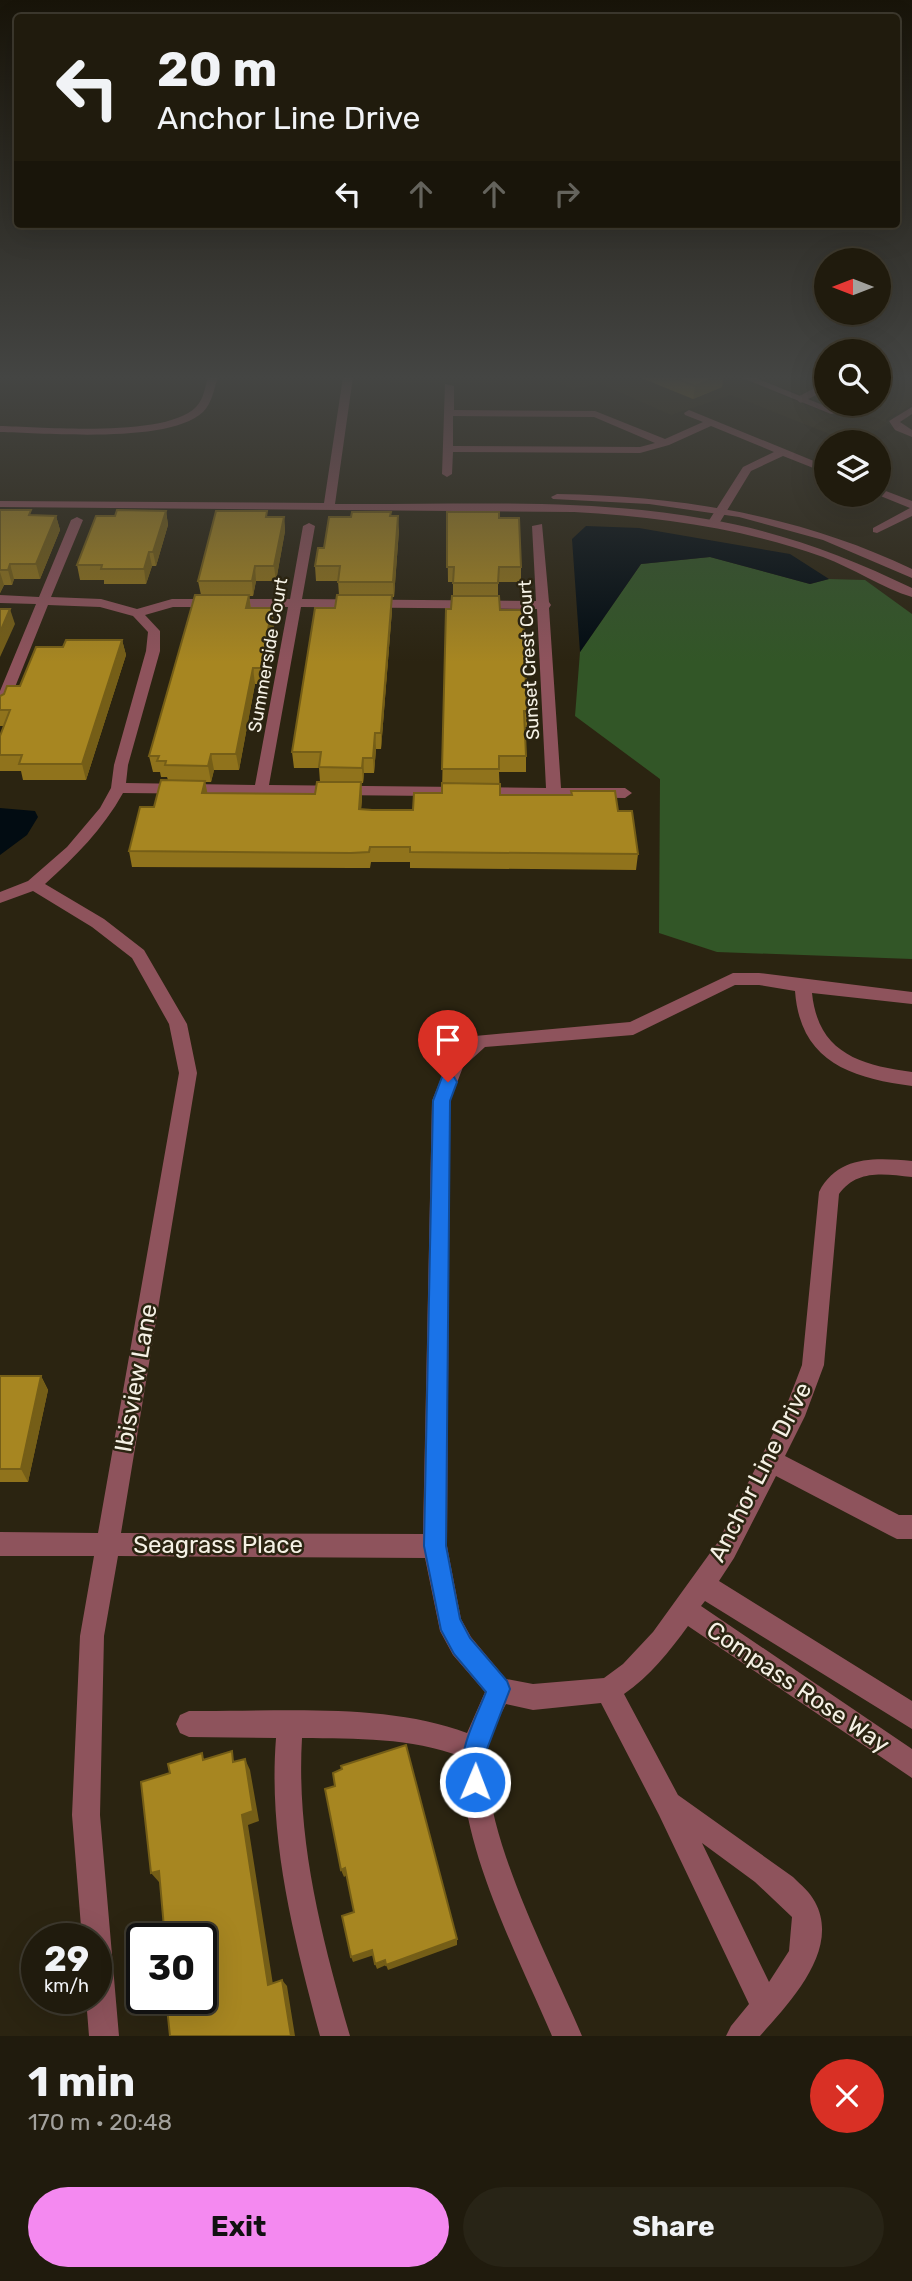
<!DOCTYPE html>
<meta charset="utf-8">
<style>
body{margin:0;font-family:Rubik,sans-serif;background:#282416;color:#f1f3f6;height:100vh;display:flex;flex-direction:column;font-size:26px;white-space:nowrap}
*{box-sizing:border-box;margin:0}
p{font-size:23px;color:#a2a19d}
.icon{flex:none;width:38px;height:38px;fill:none;stroke:currentColor;stroke-width:2;stroke-linecap:round;stroke-linejoin:round}
.map{position:relative;height:2036px;overflow:hidden}
.details{display:flex;flex-direction:column;background:#201b0d;flex:1}
.details>*{flex:none}
.guide{position:absolute;left:14px;top:14px;width:886px;height:214px;border-radius:7px;box-shadow:0 7px 28px #0002,0 0 0 2px #3d392e;background:#201b0d;color:#f1f3f6;overflow:hidden}
.needle{width:46px;rotate:270deg}
.tools{position:absolute;left:814px;top:248px;display:grid;gap:14px}
.tools a{display:grid;place-items:center;width:77px;height:77px;border-radius:50%;background:#201b0d;box-shadow:0 7px 28px #0002,0 0 0 2px #3d392e;font-size:35px}
.speed{position:absolute;left:21px;top:1923px;display:flex;gap:14px;font-size:35px;font-weight:700;text-align:center}
.speed>*{display:grid;place-content:center;width:91px;height:91px;border-radius:50%;background:#201b0d;box-shadow:0 7px 28px #0002,0 0 0 2px #3d392e;line-height:1}
.speed small{font-size:18px;font-weight:400}
.speed .limit{border:4px solid #111;border-radius:10px;background:#fff;color:#111}
.pin{position:absolute;display:grid;place-items:center;width:60px;height:60px;color:#fff;margin:-72px -30px;border-radius:50% 50% 50% 0;rotate:-45deg;box-shadow:0 0 7px #0007}
.pin .icon{rotate:45deg}
.me{position:absolute;width:77px;margin:-38px;rotate:1deg;stroke-linejoin:round;filter:drop-shadow(0 0 5px #0008)}
.turn{display:flex;align-items:center;gap:24px;height:147px;padding:0 28px;font-size:32px}
.turn .icon{width:91px;height:91px;stroke-width:2.5}
.turn b{display:block;font-size:49px;line-height:60px}
.lanes{display:flex;align-items:center;height:66px;padding:0 28px;background:#0003;justify-content:center;gap:35px;direction:ltr}
.lanes .off{opacity:.35}
.round{display:grid;place-items:center;flex:none;width:74px;height:74px;border-radius:37px;background:#282416}
.summary{display:flex;align-items:center;justify-content:space-between;height:119px;padding:0 28px}
h1{font-size:42px;font-weight:700;line-height:52px}
.button{display:flex;gap:14px;margin-top:auto;padding:14px 28px}
.button a{flex:1;height:80px;border-radius:42px;background:#f489f0;color:#111;font-size:28px;font-weight:700;line-height:80px;text-align:center}
.button a+a{background:#282416;color:#f1f3f6}
.map>svg:first-child{display:block}
.built{fill:#352c12}
.green{fill:#325627}
.water{fill:#020c12}
.lines{fill:none;stroke-linecap:round;stroke-linejoin:round}
.service{stroke:#8e535c;stroke-width:7}
.minor{fill:#8e535c;fill-rule:evenodd}
.tertiary{fill:#8e535c;fill-rule:evenodd}
.wall{fill:#90731c}
.shaded-wall{fill:#755e17}
.building{fill:#a78621;stroke:#755e17;stroke-width:2}
.route{fill:#1a73e8;stroke:#114b97;stroke-width:2}
.labels{text-anchor:middle;stroke-width:5;stroke-linejoin:round;paint-order:stroke}
.far-street-label{font-size:18px;fill:#f5f1e5;stroke:#2b2411}
.near-street-label{font-size:24px;fill:#f5f1e5;stroke:#2b2411}
</style>
<div class="map">
<svg width="912" height="2036" viewBox="0 0 912 2036">
<rect width="100%" height="100%" fill="#2b2411"/>
<path class="built" d="M 391,377 L 517,377 L 490,383 L 391,383 Z
M 546,377 L 734,377 L 835,416 L 846,412 L 755,377 L 826,377 L 826,404 L 878,404 L 879,377 L 912,377 L 912,405 L 886,419 L 887,425 L 852,443 L 731,395 L 671,415 L 599,383 L 573,389 Z"/>
<path class="green" d="M 710,557 L 810,584 L 829,579 L 865,580 L 912,614 L 912,959 L 717,952 L 659,933 L 660,779 L 575,716 L 580,652 L 641,564 Z"/>
<path class="water" d="M 586,526 L 639,528 L 790,554 L 829,579 L 810,584 L 710,557 L 641,564 L 580,652 L 572,539 Z
M 0,808 L 35,811 L 38,817 L 27,835 L 0,855 Z"/>
<g class="lines">
<path class="service" d="M 801,399 L 826,386"/>
<path class="minor" d="M 208,377 L 218,377 C 214,389 212,403 203,412 C 169,444 47,433 0,432 L 0,426 C 43,427 166,438 196,407 C 204,399 205,387 208,377 Z
M 740,377 L 753,377 L 840,412 L 831,414 Z
M 445,384 L 454,386 L 454,410 L 595,411 L 665,439 L 703,422 L 685,415 L 684,413 L 689,410 L 826,466 L 826,473 L 783,456 L 751,471 L 720,522 L 714,525 L 708,522 L 743,467 L 774,452 L 711,426 L 669,445 L 640,453 L 453,452 L 452,474 L 447,477 L 442,474 ZM 453,416 L 594,417 L 655,443 L 640,447 L 453,446 Z
M 912,407 L 912,414 L 900,422 L 912,430 L 912,437 L 895,430 L 889,421 Z
M 878,488 L 912,501 L 912,516 L 877,533 L 873,532 L 873,528 L 910,508 L 878,495 Z
M 77,517 L 83,520 L 51,597 L 101,599 L 137,609 L 172,599 L 290,599 L 303,526 L 309,523 L 315,526 L 302,599 L 536,601 L 532,526 L 542,524 L 549,602 L 551,605 L 549,608 L 561,788 L 625,788 L 632,793 L 625,798 L 123,793 C 103,829 75,857 45,884 L 104,919 L 144,950 L 187,1024 L 197,1073 L 121,1533 L 423,1534 L 432,1101 L 449,1058 L 475,1036 L 630,1022 L 733,973 L 759,973 L 912,992 L 912,1004 L 812,993 C 818,1053 860,1065 912,1072 L 912,1086 C 850,1078 800,1061 795,991 L 759,985 L 735,985 L 633,1035 L 485,1047 L 463,1067 L 450,1101 L 447,1546 L 461,1619 L 471,1637 L 506,1679 L 533,1684 L 604,1678 L 623,1664 L 653,1632 L 718,1542 L 784,1412 L 802,1365 L 819,1192 C 838,1155 876,1158 912,1161 L 912,1177 C 884,1174 857,1169 839,1194 L 824,1365 L 805,1416 L 785,1456 L 899,1515 L 912,1515 L 912,1539 L 897,1539 L 889,1535 L 776,1476 L 734,1558 L 719,1581 L 912,1701 L 912,1729 L 705,1601 L 701,1606 L 912,1749 L 912,1778 L 688,1626 C 669,1652 650,1676 624,1694 L 678,1795 L 793,1877 C 801,1885 810,1892 815,1902 C 841,1950 789,2003 760,2036 L 726,2036 L 731,2026 L 749,2004 L 659,1815 L 601,1703 L 533,1710 L 506,1704 C 499,1718 490,1733 488,1749 C 478,1827 551,1962 582,2036 L 552,2036 C 518,1956 459,1845 462,1757 C 410,1737 357,1739 302,1738 C 296,1840 322,1939 350,2036 L 320,2036 C 294,1938 268,1840 276,1738 L 189,1737 L 180,1733 L 176,1724 L 180,1715 L 189,1711 C 277,1712 385,1702 467,1733 L 485,1692 L 453,1655 L 440,1631 L 425,1558 L 118,1556 L 104,1636 L 100,1815 L 119,2036 L 89,2036 L 86,1998 L 96,1998 L 96,1939 L 82,1939 L 72,1815 L 80,1636 L 94,1556 L 0,1556 L 0,1532 L 98,1533 L 179,1073 L 169,1024 L 132,958 L 92,927 L 33,891 L 0,903 L 0,892 L 28,881 L 67,847 L 100,808 L 111,788 L 114,765 L 146,651 L 148,632 L 133,616 L 100,607 L 48,605 L 7,707 L 0,711 L 0,691 L 36,604 L 0,603 L 0,595 L 39,597 L 71,520 ZM 173,607 L 288,607 L 255,785 L 126,783 L 128,765 L 160,651 L 160,631 L 145,615 ZM 301,607 L 537,609 L 546,788 L 269,785 ZM 702,1843 L 755,1882 L 792,1917 L 789,1951 L 769,1982 Z"/>
<path class="tertiary" d="M 343,377 L 353,377 L 335,504 C 458,505 585,497 706,519 C 779,531 846,556 912,588 L 912,597 C 882,588 853,568 823,557 C 742,528 660,517 574,512 L 0,507 L 0,501 L 324,503 Z
M 557,494 C 682,496 799,515 912,569 L 912,578 L 823,540 L 739,517 L 649,504 L 553,499 L 551,497 Z"/>
</g>
<path class="wall" d="M 639,377 L 723,377 L 722,387 L 693,399 Z
M 0,510 L 33,515 L 56,516 L 60,530 L 40,579 L 14,579 L 12,585 L 4,585 L 0,593 Z
M 166,511 L 168,525 L 156,566 L 152,566 L 146,584 L 104,584 L 104,580 L 80,580 L 77,565 L 115,516 Z
M 447,512 L 499,518 L 521,567 L 521,582 L 498,582 L 498,596 L 500,610 L 527,711 L 527,727 L 525,727 L 526,756 L 526,772 L 499,772 L 500,795 L 571,795 L 571,791 L 618,811 L 638,854 L 636,870 L 410,868 L 410,862 L 371,862 L 370,868 L 352,868 L 132,867 L 129,851 L 154,807 L 168,780 L 167,777 L 161,777 L 160,772 L 153,772 L 149,756 L 201,595 L 198,581 L 267,517 L 284,517 L 285,531 L 276,581 L 256,581 L 253,596 L 249,596 L 251,608 L 274,624 L 263,684 L 255,684 L 239,770 L 214,770 L 211,782 L 205,782 L 207,793 L 315,794 L 320,782 L 319,768 L 294,768 L 292,752 L 339,595 L 338,581 L 316,581 L 315,566 L 324,548 L 351,517 L 391,516 L 399,530 L 394,597 L 392,597 L 392,610 L 381,749 L 376,749 L 374,773 L 364,773 L 363,783 L 361,783 L 362,798 L 361,809 L 413,810 L 442,793 L 446,609 L 451,609 L 453,596 L 453,582 L 448,582 Z
M 122,640 L 126,655 L 86,780 L 23,780 L 21,771 L 0,771 L 0,736 L 4,726 L 0,726 L 0,696 L 20,686 L 63,647 Z
M 0,1376 L 41,1376 L 48,1390 L 28,1482 L 0,1482 Z"/>
<path class="shaded-wall" d="M 716,377 L 723,377 L 722,387 L 693,399 L 695,386 Z
M 166,511 L 168,525 L 156,566 L 153,552 Z
M 56,516 L 60,530 L 40,579 L 36,564 Z
M 398,516 L 399,530 L 394,597 L 393,582 Z
M 284,517 L 285,531 L 276,581 L 274,566 Z
M 149,552 L 152,566 L 146,584 L 144,569 Z
M 10,564 L 14,579 L 12,585 L 8,570 Z
M 255,566 L 256,581 L 253,596 L 252,581 Z
M 0,572 L 4,585 L 0,593 Z
M 249,595 L 251,610 L 246,608 Z
M 392,595 L 392,610 L 381,749 L 381,733 Z
M 272,608 L 274,624 L 263,684 L 261,668 Z
M 10,609 L 15,624 L 0,657 L 0,632 Z
M 122,640 L 126,655 L 86,780 L 82,764 Z
M 253,668 L 255,684 L 239,770 L 236,754 Z
M 375,733 L 376,749 L 374,773 L 373,758 Z
M 211,754 L 214,770 L 211,782 L 208,766 Z
M 363,758 L 364,773 L 363,783 L 362,768 Z
M 205,781 L 208,796 L 202,793 Z
M 361,782 L 362,798 L 360,825 L 359,809 Z
M 41,1376 L 48,1390 L 28,1482 L 21,1469 Z
M 245,1759 L 250,1770 L 259,1821 L 248,1825 L 274,1991 L 268,1985 L 242,1815 Z
M 345,1868 L 347,1875 L 344,1877 L 341,1870 Z
M 159,1871 L 167,1880 L 159,1882 L 151,1873 Z
M 457,1939 L 457,1945 L 388,1970 L 386,1965 L 377,1969 L 375,1964 Z
M 372,1950 L 374,1955 L 353,1962 L 351,1957 Z
M 282,1980 L 287,1986 L 295,2036 L 291,2036 Z"/>
<path class="building" d="M 673,377 L 716,377 L 695,386 Z
M 0,510 L 31,510 L 29,515 L 56,516 L 36,564 L 10,564 L 8,570 L 0,570 Z
M 117,510 L 166,511 L 153,552 L 149,552 L 144,569 L 101,569 L 102,565 L 77,565 L 96,516 L 115,516 Z
M 216,511 L 267,511 L 266,517 L 284,517 L 274,566 L 255,566 L 252,581 L 198,581 Z
M 352,512 L 391,512 L 390,516 L 398,516 L 393,582 L 338,582 L 340,566 L 315,566 L 318,548 L 324,548 L 329,517 L 351,517 Z
M 447,512 L 499,512 L 499,518 L 519,518 L 521,567 L 499,567 L 498,583 L 453,583 L 454,567 L 447,567 Z
M 195,595 L 249,595 L 246,608 L 272,608 L 261,668 L 253,668 L 236,754 L 211,754 L 208,766 L 165,765 L 166,761 L 157,761 L 159,756 L 149,756 Z
M 337,595 L 392,595 L 381,733 L 375,733 L 373,758 L 363,758 L 362,768 L 319,767 L 321,752 L 292,752 L 315,608 L 335,608 Z
M 452,596 L 499,596 L 500,610 L 523,610 L 527,711 L 524,711 L 526,756 L 499,756 L 499,769 L 442,769 L 446,609 L 451,609 Z
M 0,609 L 10,609 L 0,632 Z
M 66,640 L 122,640 L 82,764 L 19,764 L 22,755 L 0,755 L 0,736 L 10,710 L 0,710 L 0,696 L 4,694 L 7,686 L 20,686 L 36,647 L 63,647 Z
M 161,780 L 205,781 L 202,793 L 315,794 L 317,782 L 361,782 L 359,809 L 372,810 L 413,810 L 414,793 L 442,793 L 442,783 L 500,784 L 500,795 L 572,795 L 571,791 L 615,791 L 618,811 L 632,811 L 638,854 L 410,852 L 410,847 L 370,847 L 369,852 L 351,853 L 129,851 L 140,807 L 154,807 Z
M 0,1376 L 41,1376 L 21,1469 L 0,1469 Z
M 406,1745 L 457,1939 L 386,1965 L 385,1960 L 375,1964 L 372,1950 L 351,1957 L 342,1916 L 354,1912 L 345,1868 L 341,1870 L 325,1789 L 335,1786 L 333,1773 L 342,1769 L 341,1766 Z
M 232,1751 L 233,1762 L 245,1759 L 253,1811 L 242,1815 L 268,1985 L 282,1980 L 291,2036 L 170,2036 L 166,1998 L 201,1998 L 201,1939 L 165,1939 L 159,1871 L 151,1873 L 141,1782 L 170,1773 L 168,1764 L 202,1753 L 203,1760 Z"/>
<linearGradient id="sky" x2="0" y2="1"><stop stop-color="#181409"/><stop offset="0.57" stop-color="#444543"/><stop offset="1" stop-color="#444543" stop-opacity="0"/></linearGradient>
<rect width="912" height="662" fill="url(#sky)"/>
<path class="route" d="M 448,1075 L 454,1077 L 457,1082 L 450,1101 L 446,1546 L 460,1619 L 470,1638 L 507,1681 L 510,1689 L 487,1749 L 487,1782 L 484,1790 L 475,1794 L 467,1790 C 453,1757 474,1723 486,1692 L 454,1654 L 441,1630 L 424,1546 L 433,1101 L 442,1077 Z"/>
<g class="labels">
<g class="far-street-label">
<text transform="translate(268 655) rotate(-80)" y="6">Summerside Court</text>
<text transform="translate(529 660) rotate(-93)" y="6">Sunset Crest Court</text>
</g>
<g class="near-street-label">
<text transform="translate(136 1378) rotate(-80)" y="8">Ibisview Lane</text>
<text transform="translate(760 1472) rotate(-63)" y="8">Anchor Line Drive</text>
<text x="218" y="1553">Seagrass Place</text>
<text transform="translate(798 1687) rotate(34)" y="8">Compass Rose Way</text>
</g>
</g>
</svg>
<div class="tools">
<a><svg class="needle" viewBox="-14 -14 28 28"><path d="M0-13l5 13h-10z" fill="#e53935"/><path d="M0 13l5-13h-10z" fill="#a2a19d"/></svg></a>
<a><svg class="icon" aria-label="search" viewBox="0 0 24 24"><circle cx="10" cy="10" r="6"/><path d="M15 15l6 6"/></svg></a>
<a><svg class="icon" aria-label="layers" viewBox="0 0 24 24"><path d="M12 4l9 5-9 5-9-5zM3 14l9 5 9-5"/></svg></a>
</div>
<div class="speed"><div>29<small>km/h</small></div><div class="limit">30</div></div>
<div class="pin" style="left:448px;top:1082px;background:#d93025"><svg class="icon" aria-label="arrive" viewBox="0 0 24 24"><path d="M6 21V4h12l-3 4 3 4H6"/></svg></div>
<svg class="me" style="left:475px;top:1782px" viewBox="-20 -20 40 40"><circle r="17" fill="#1a73e8" stroke="#fff" stroke-width="3"/><path d="M0-11L8 9 0 5-8 9z" fill="#fff"/></svg>
<div class="guide">
<div class="turn"><svg class="icon" aria-label="left" viewBox="0 0 24 24"><path d="M17 20v-9H6M10 6l-5 5 5 5"/></svg><div><b>20 m</b>Anchor Line Drive</div></div>
<div class="lanes"><svg class="icon" aria-label="left" viewBox="0 0 24 24"><path d="M17 20v-9H6M10 6l-5 5 5 5"/></svg><svg class="icon off" aria-label="ahead" viewBox="0 0 24 24"><path d="M12 20V5M6 11l6-6 6 6"/></svg><svg class="icon off" aria-label="ahead" viewBox="0 0 24 24"><path d="M12 20V5M6 11l6-6 6 6"/></svg><svg class="icon off" aria-label="right" viewBox="0 0 24 24"><path d="M7 20v-9h11M14 6l5 5-5 5"/></svg></div>
</div>
</div>
<section class="details">
<div class="summary"><div><h1>1 min</h1><p>170 m · 20:48</p></div><a class="round" style="background:#d93025;color:#fff"><svg class="icon" aria-label="close" viewBox="0 0 24 24"><path d="M6 6l12 12M18 6L6 18"/></svg></a></div>
<div class="button"><a>Exit</a><a>Share</a></div>
</section>
